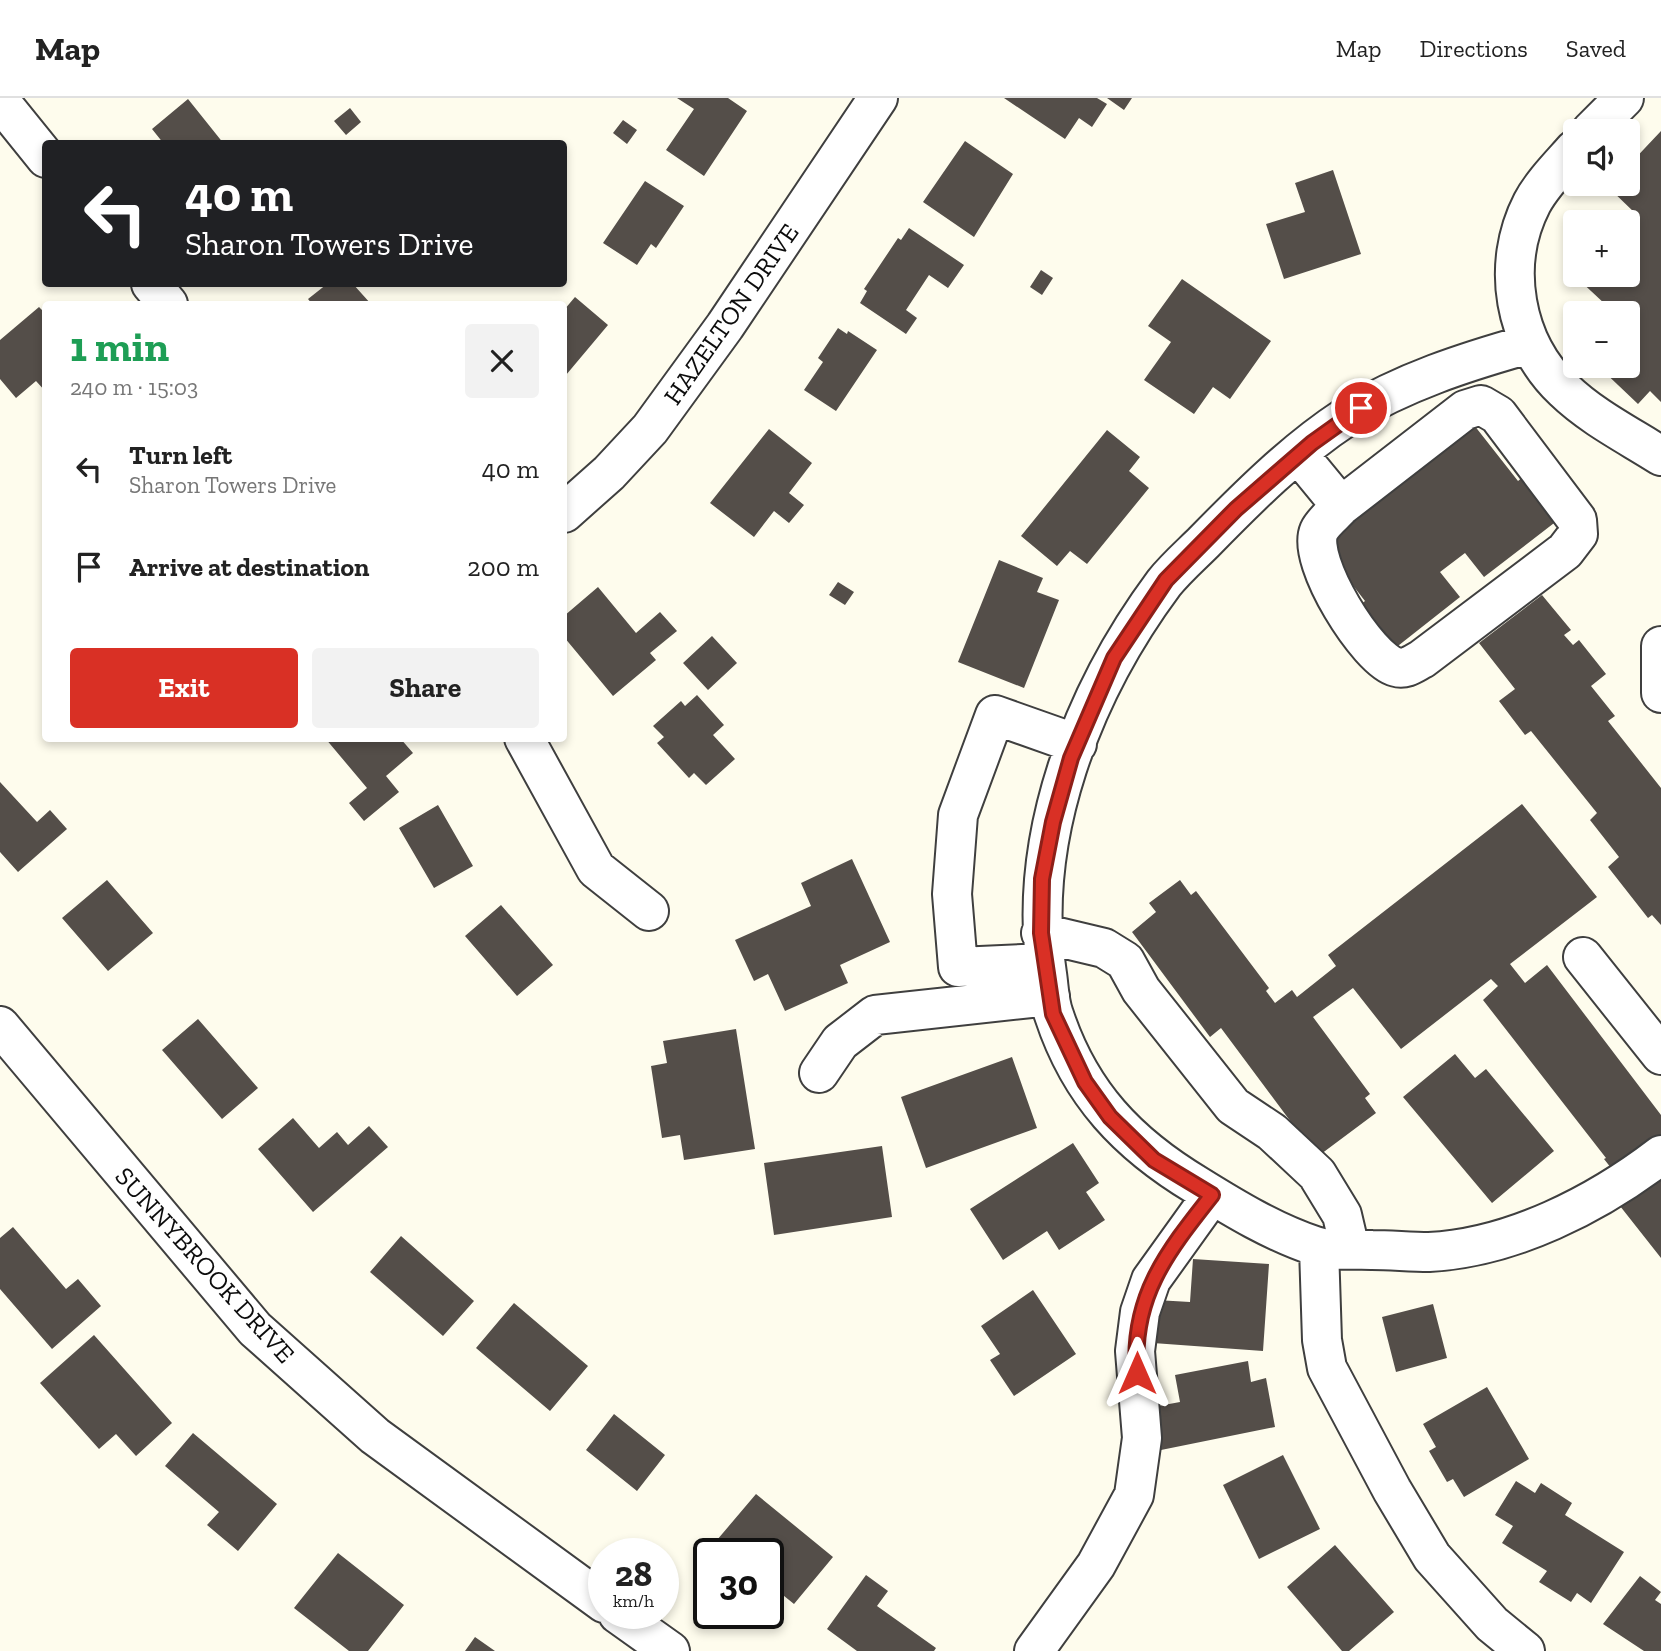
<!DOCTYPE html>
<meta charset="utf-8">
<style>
body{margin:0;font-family:"Zilla Slab",serif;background:#f2f2f2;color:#222;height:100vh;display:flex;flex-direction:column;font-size:26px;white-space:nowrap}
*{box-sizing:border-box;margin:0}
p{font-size:23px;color:#767676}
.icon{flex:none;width:38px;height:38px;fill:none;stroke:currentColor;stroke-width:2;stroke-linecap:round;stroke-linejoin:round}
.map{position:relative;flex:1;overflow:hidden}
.details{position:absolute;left:42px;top:203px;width:525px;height:441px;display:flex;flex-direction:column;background:#fff;border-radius:7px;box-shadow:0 4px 10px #0003}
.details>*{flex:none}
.hud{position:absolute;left:42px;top:42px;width:525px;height:147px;border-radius:7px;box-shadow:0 4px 10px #0003;background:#202124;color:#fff;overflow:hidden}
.buttons{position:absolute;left:1563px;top:21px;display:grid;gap:14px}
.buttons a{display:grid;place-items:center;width:77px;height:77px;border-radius:7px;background:#fff;box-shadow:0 4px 10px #0003;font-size:35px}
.speed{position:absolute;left:588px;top:1440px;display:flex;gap:14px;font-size:35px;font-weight:700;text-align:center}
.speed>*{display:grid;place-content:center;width:91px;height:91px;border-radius:50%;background:#fff;box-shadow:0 4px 10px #0003;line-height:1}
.speed small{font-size:18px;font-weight:400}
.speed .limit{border:4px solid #111;border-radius:10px;background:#fff;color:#111}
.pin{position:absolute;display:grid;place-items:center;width:60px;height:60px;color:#fff;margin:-30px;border:4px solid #fff;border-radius:50%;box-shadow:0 2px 7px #0007}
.me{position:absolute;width:77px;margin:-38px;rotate:0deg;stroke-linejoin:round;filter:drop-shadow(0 0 5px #0008)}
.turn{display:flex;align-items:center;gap:24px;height:147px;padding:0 28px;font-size:32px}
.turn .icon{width:91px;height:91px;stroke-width:2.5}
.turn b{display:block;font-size:49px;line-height:60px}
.round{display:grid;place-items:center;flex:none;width:74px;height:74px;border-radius:7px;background:#f2f2f2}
.headline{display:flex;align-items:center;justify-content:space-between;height:119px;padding:0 28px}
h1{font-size:42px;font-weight:800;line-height:52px;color:#1e9e55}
.cta{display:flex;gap:14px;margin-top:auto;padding:14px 28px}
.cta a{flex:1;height:80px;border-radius:7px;background:#d93025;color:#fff;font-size:28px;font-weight:800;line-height:80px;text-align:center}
.cta a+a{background:#f2f2f2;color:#222}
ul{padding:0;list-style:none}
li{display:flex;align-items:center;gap:21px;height:98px;padding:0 28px}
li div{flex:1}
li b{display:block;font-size:26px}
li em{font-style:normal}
header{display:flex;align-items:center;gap:42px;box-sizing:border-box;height:98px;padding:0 35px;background:#fff;border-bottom:2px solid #e0e0e0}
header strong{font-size:33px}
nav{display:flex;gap:38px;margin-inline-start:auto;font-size:24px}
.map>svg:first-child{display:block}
.building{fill:#544e49}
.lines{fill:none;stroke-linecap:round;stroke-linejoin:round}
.minor-casing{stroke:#3f3f3f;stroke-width:42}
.minor{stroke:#fff;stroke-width:38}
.route-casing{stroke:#8d1f18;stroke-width:18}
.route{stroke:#d93025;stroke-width:12}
.labels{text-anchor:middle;stroke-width:7;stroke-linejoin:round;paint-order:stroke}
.street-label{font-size:26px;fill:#0c0c0c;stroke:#fff}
</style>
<header>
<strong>Map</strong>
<nav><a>Map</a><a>Directions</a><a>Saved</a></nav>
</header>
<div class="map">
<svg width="1661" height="1553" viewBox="0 0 1661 1553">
<rect width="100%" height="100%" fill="#fefced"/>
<path class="building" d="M 677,0 L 728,0 L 747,13 L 704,78 L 666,52 L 694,11 Z
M 1004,0 L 1097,0 L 1107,6 L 1092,29 L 1079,20 L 1065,41 Z
M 1107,0 L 1132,0 L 1124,12 Z
M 188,1 L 224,46 L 164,46 L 152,31 Z
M 350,10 L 361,24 L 346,37 L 334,23 Z
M 623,22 L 637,32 L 627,46 L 613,35 Z
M 1661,33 L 1661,304 L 1650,293 L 1638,306 L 1598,268 L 1628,268 L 1628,215 L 1597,215 L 1606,207 L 1576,179 L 1628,177 L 1628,125 L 1636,116 L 1608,89 L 1611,86 L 1628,86 L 1628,68 Z
M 965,43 L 1013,76 L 974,139 L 923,104 Z
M 1333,72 L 1361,156 L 1284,181 L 1266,126 L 1305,114 L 1295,85 Z
M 645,83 L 684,108 L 656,150 L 651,146 L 637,167 L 603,145 Z
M 909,130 L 964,167 L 948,190 L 929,177 L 906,212 L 917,220 L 906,236 L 860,205 L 867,193 L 864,191 L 898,140 L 901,142 Z
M 1041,172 L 1053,180 L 1042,197 L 1030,189 Z
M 1182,181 L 1271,243 L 1230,301 L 1213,289 L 1194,316 L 1144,282 L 1171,244 L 1148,228 Z
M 327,186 L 353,186 L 371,206 L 312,206 L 308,201 Z
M 575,199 L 608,227 L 566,277 L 564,212 Z
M 39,209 L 46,216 L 46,294 L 36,283 L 16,300 L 0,281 L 0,242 Z
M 838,230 L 847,236 L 848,233 L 877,252 L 836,313 L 804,292 L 823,264 L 818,260 Z
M 1474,327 L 1518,383 L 1524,378 L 1558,422 L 1484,479 L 1465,455 L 1440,474 L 1460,499 L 1389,555 L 1355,511 L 1365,503 L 1321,446 Z
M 769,331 L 812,365 L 789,395 L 804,407 L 789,425 L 774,413 L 754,439 L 710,405 Z
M 1107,332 L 1140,359 L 1129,373 L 1149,390 L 1087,466 L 1070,453 L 1057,468 L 1021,438 Z
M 999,462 L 1043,480 L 1037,494 L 1059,502 L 1024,590 L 958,564 Z
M 838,484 L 854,494 L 845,507 L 829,497 Z
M 598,489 L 636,535 L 660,514 L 677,533 L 650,555 L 656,562 L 613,598 L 564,539 L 564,518 Z
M 1542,497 L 1571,532 L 1564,537 L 1573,547 L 1579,542 L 1606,576 L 1591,588 L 1615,618 L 1608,623 L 1661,690 L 1661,827 L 1652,817 L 1648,820 L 1608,769 L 1619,759 L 1590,722 L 1597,715 L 1531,633 L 1525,637 L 1499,603 L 1515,591 L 1479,545 Z
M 712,538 L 737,565 L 708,592 L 683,565 Z
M 697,597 L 724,627 L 713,637 L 735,661 L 706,687 L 694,675 L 689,680 L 657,645 L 664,639 L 653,628 L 681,603 L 685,608 Z
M 325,640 L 400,640 L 413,655 L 386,678 L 399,694 L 364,723 L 349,705 L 367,690 Z
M 0,684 L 37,724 L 50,712 L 67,731 L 18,774 L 0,754 Z
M 1522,706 L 1597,799 L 1510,866 L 1525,885 L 1547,867 L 1661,1017 L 1661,1160 L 1620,1108 L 1633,1098 L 1604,1061 L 1606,1060 L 1483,902 L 1498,888 L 1491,881 L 1401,951 L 1353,890 L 1313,919 L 1370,996 L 1365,1000 L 1376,1015 L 1317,1059 L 1221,930 L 1210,939 L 1132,834 L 1156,814 L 1149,805 L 1180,782 L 1191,797 L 1196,793 L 1269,890 L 1266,893 L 1275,905 L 1292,892 L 1297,899 L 1336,868 L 1328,857 Z
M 438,707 L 473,768 L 434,790 L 399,730 Z
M 852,761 L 890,844 L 840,867 L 848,885 L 785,913 L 768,876 L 754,883 L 735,842 L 811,808 L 801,785 Z
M 107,782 L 153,835 L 108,873 L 62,820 Z
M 501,807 L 553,867 L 517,898 L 465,838 Z
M 198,921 L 258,990 L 222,1021 L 162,952 Z
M 736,931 L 755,1051 L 684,1062 L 680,1037 L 662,1040 L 651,968 L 667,965 L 663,943 Z
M 1455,956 L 1475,980 L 1486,971 L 1554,1053 L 1492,1105 L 1403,999 Z
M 1012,959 L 1037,1030 L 926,1070 L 901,999 Z
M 293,1020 L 319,1050 L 337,1034 L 348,1047 L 369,1028 L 388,1049 L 313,1114 L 258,1051 Z
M 1073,1045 L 1099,1085 L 1086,1094 L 1105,1122 L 1059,1152 L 1047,1133 L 1003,1162 L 970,1111 Z
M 882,1048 L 892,1119 L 774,1137 L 764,1065 Z
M 13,1129 L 66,1191 L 78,1181 L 101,1208 L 52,1251 L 0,1191 L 0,1140 Z
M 401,1138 L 474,1203 L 443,1238 L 370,1174 Z
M 1193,1161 L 1269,1166 L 1263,1253 L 1153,1245 L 1156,1202 L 1190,1204 Z
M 1033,1192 L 1076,1256 L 1014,1298 L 990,1262 L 1000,1256 L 981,1228 Z
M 514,1205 L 588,1268 L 550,1313 L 476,1250 Z
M 1433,1206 L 1447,1260 L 1396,1274 L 1382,1219 Z
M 94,1237 L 172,1325 L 136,1358 L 116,1336 L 99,1351 L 40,1285 Z
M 1248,1263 L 1251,1284 L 1266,1280 L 1275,1329 L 1161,1352 L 1153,1309 L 1180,1304 L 1175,1277 Z
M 1487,1289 L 1529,1361 L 1464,1399 L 1453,1381 L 1447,1384 L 1429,1353 L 1436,1349 L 1423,1326 Z
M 614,1316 L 665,1357 L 637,1393 L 586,1352 Z
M 193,1335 L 277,1406 L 238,1453 L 207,1427 L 219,1414 L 165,1368 Z
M 1283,1357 L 1320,1431 L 1259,1461 L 1223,1387 Z
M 1516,1383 L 1535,1395 L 1541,1385 L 1572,1405 L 1565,1417 L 1624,1454 L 1591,1505 L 1577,1495 L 1571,1504 L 1539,1484 L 1547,1473 L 1502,1445 L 1513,1428 L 1495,1417 Z
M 756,1396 L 833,1459 L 794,1506 L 768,1485 L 768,1456 L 734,1456 L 717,1442 Z
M 1335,1447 L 1394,1514 L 1349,1553 L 1342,1553 L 1287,1489 Z
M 338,1455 L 404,1507 L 368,1553 L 349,1553 L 294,1510 Z
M 866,1477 L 888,1493 L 877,1508 L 936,1550 L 934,1553 L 857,1553 L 827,1531 Z
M 1640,1478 L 1661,1494 L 1655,1502 L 1661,1506 L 1661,1553 L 1644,1553 L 1603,1526 Z
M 475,1539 L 495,1553 L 465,1553 Z"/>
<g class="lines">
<defs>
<path id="minor" d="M 0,3 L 46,60
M 1591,33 L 1624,0
M 1575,51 C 1560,68 1542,86 1532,105 C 1500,167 1514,245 1564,292 C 1592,319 1628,337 1661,358
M 151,186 L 168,206
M 1529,246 C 1465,264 1403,284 1346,319 C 1294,353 1247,400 1204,444 C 1191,457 1176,470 1164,485 C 1083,594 1026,739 1047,876 C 1049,889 1049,904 1054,917 C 1080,996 1128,1046 1198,1088 C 1235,1111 1273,1134 1315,1148 C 1332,1154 1354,1151 1372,1152 C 1391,1152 1410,1154 1429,1154 C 1512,1150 1597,1106 1661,1057
M 1299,357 L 1341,408 L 1465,312 L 1481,307 L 1498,317 L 1577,422 L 1578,436 L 1565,453 L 1422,561 C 1414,565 1406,572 1396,569 C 1368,562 1306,463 1319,433 C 1323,424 1335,415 1341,408
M 564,415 L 609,375 L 650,331 L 725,228 L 878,0
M 1661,548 L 1661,595
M 524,640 L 596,771 L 649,813
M 1041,835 L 1104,850 L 1125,863 L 1141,892 L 1233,1008 L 1272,1034 L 1317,1076 L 1342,1117 L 1350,1151
M 1583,859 L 1661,957
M 1045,865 L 958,869 L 952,796 L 958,717 L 995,617 L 1077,646
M 0,928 L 255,1231 L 375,1338 L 604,1505
M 819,975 L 840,944 L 875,917 L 1050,898
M 1319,1150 L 1322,1242 L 1327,1270 L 1392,1392 L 1432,1459 L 1492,1526 L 1525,1553
M 618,1516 L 670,1553
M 1034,1553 L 1096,1467 L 1134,1397 L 1142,1340 L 1135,1253 L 1140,1214 L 1151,1182 L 1212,1097"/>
</defs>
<use href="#minor" class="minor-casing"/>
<use href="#minor" class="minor"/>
</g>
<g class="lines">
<defs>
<path id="route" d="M 1137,1275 C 1131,1199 1167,1154 1212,1097 L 1154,1062 L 1110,1019 L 1085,984 L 1053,916 L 1041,835 L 1042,781 L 1053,724 L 1071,660 L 1114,560 L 1166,482 L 1236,411 L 1312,345 L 1361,310"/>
</defs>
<use href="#route" class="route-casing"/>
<use href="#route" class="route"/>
</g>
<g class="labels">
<g class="street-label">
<text transform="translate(731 216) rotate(-55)" y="9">HAZELTON DRIVE</text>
<text transform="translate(205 1167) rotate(48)" y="9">SUNNYBROOK DRIVE</text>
</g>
</g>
</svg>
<div class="buttons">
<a><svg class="icon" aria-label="sound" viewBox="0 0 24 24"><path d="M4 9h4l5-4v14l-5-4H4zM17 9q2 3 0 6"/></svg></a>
<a>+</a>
<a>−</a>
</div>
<div class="speed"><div>28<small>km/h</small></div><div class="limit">30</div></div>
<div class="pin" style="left:1361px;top:310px;background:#d93025"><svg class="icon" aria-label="arrive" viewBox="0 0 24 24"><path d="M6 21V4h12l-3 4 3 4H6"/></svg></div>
<svg class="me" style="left:1137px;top:1275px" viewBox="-20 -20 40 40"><path d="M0-17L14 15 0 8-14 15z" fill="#d93025" stroke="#fff" stroke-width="4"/></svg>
<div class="hud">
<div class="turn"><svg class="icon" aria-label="left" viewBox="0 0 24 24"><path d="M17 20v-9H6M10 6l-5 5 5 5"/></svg><div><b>40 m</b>Sharon Towers Drive</div></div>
</div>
<section class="details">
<div class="headline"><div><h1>1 min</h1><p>240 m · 15:03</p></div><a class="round"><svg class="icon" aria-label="close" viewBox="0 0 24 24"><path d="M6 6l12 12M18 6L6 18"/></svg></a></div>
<ul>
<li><svg class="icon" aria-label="left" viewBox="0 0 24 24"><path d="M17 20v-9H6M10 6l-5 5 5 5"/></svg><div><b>Turn left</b><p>Sharon Towers Drive</p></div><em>40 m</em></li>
<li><svg class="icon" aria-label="arrive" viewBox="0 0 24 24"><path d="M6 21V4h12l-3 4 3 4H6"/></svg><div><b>Arrive at destination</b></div><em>200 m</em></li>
</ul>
<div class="cta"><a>Exit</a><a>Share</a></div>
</section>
</div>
